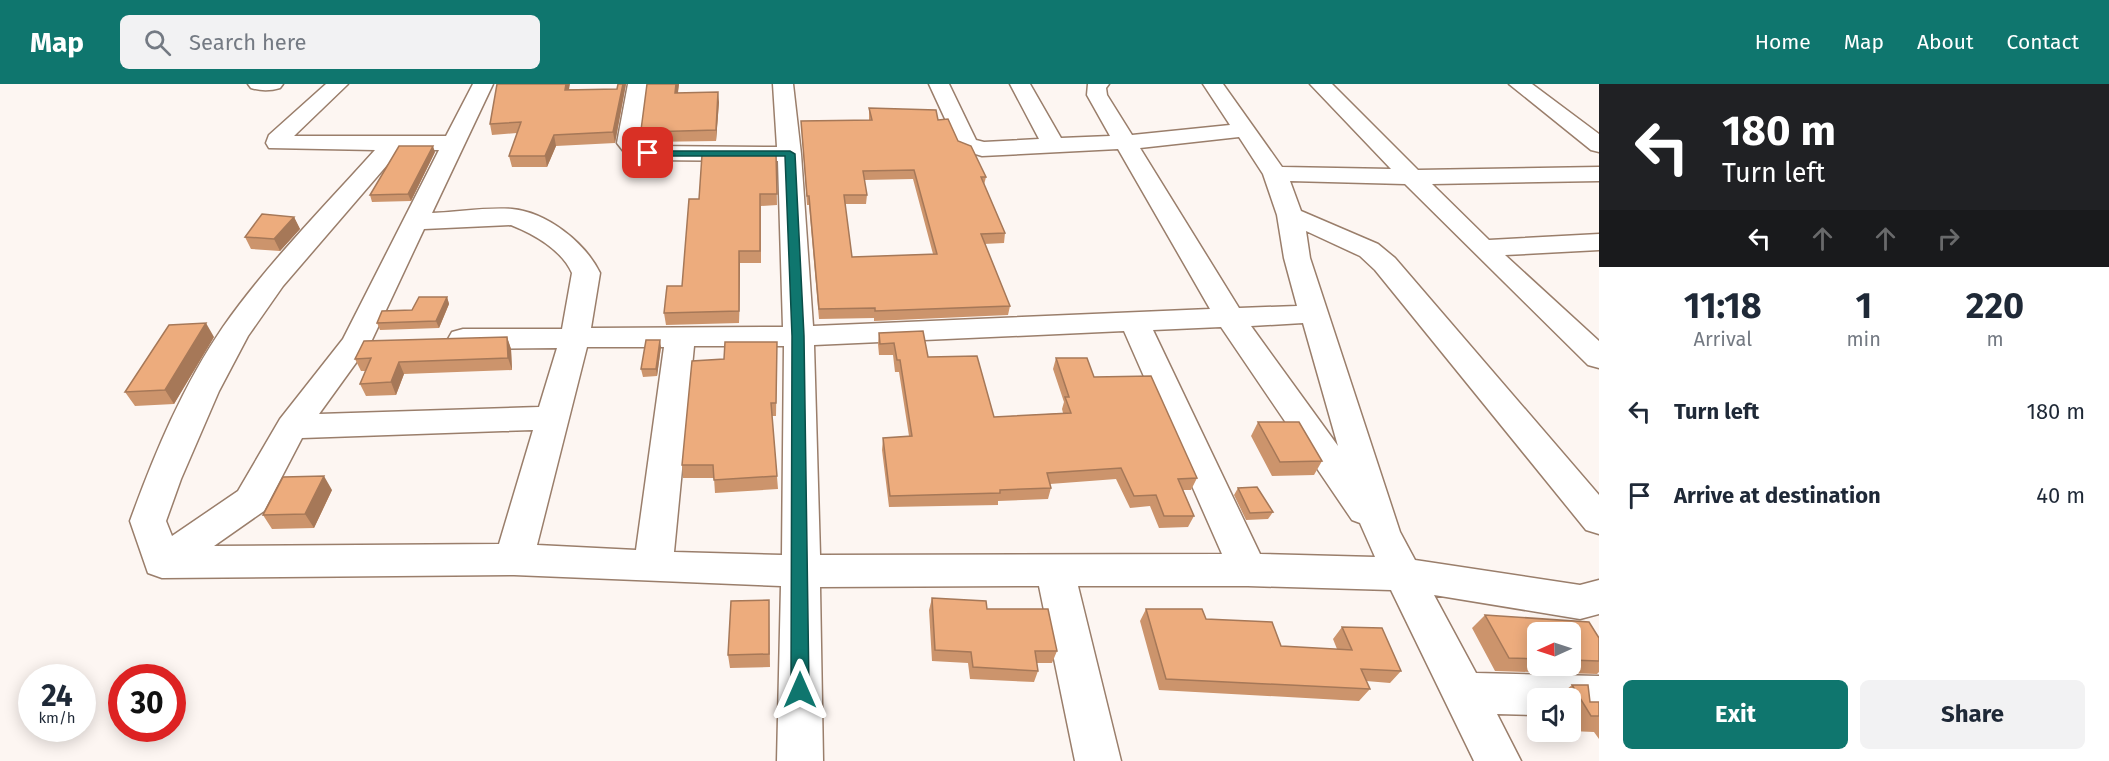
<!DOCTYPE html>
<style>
body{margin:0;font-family:"Fira Sans",sans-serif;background:#f2f2f3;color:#1f2937;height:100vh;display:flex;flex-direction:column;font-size:22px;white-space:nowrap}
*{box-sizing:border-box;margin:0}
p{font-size:20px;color:#747a83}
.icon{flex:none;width:33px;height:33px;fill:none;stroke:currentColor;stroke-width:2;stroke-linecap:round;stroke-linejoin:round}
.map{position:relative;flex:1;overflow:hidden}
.panel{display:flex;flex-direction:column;background:#fff;width:510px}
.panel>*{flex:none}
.banner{background:#202124;color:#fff;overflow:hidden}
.needle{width:39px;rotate:267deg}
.fabs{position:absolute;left:1527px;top:538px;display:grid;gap:12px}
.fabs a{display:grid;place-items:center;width:54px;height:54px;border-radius:9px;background:#fff;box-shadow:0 3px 15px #0003;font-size:30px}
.speed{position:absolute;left:18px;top:580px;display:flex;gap:12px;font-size:30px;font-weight:700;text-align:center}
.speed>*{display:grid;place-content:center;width:78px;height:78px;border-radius:50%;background:#fff;box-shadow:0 3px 15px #0003;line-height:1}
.speed small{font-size:15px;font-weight:400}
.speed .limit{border:9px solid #d22;background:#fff;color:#111}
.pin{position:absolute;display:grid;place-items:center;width:51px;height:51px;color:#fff;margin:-26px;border-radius:12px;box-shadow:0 3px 9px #0006}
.me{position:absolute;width:66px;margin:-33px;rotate:0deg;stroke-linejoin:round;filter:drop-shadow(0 0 4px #0008)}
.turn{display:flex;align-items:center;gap:21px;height:126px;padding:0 24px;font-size:27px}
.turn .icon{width:78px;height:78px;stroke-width:2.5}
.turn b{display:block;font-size:42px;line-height:51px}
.lanes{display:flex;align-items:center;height:57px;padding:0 24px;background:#0003;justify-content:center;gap:30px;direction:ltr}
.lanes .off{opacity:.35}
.eta{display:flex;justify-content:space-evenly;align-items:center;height:102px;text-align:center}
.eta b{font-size:36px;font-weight:700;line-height:42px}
.cta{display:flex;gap:12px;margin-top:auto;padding:12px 24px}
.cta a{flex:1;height:69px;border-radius:9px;background:#0f766e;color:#fff;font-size:24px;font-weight:700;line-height:69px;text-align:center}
.cta a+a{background:#f2f2f3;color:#1f2937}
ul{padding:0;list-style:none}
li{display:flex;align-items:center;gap:18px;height:84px;padding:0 24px}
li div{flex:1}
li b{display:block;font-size:22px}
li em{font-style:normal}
header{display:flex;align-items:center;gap:36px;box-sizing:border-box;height:84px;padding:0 30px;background:#0f766e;color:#fff}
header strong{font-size:28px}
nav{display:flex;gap:33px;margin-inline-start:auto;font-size:21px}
.search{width:420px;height:54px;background:#f2f2f3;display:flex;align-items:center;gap:15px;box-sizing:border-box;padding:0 21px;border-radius:9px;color:#747a83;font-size:22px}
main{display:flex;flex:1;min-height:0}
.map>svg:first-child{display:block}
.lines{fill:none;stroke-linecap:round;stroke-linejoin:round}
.street-casing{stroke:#9a7e6b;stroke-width:3}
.street{fill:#fff;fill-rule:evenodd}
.wall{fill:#cc946c;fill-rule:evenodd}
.shaded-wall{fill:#a67858}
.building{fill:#edac7d;stroke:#a67858;stroke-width:1.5;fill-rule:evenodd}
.route{fill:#0f766e;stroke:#0a4d48;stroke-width:1.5}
</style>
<header>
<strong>Map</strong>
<div class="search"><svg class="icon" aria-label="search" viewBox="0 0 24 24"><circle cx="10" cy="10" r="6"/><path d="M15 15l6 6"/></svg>Search here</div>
<nav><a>Home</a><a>Map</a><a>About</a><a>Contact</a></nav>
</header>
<main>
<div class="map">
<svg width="1599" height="677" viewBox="0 0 1599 677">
<rect width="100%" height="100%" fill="#fdf6f2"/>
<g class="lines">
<defs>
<path id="street" d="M 248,0 L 283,0 L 280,4 C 270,7 261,7 251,4 Z
M 326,0 L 348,0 L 294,52 L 446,52 L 473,0 L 493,0 L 432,129 C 458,128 486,123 512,125 C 546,128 585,158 600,189 L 591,244 L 783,243 L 778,77 L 648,76 L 624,68 L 617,59 L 628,0 L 648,0 L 640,58 L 651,62 L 777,63 L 773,0 L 793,0 L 801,70 L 813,242 L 1210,225 L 1118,65 L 982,72 L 959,65 L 929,0 L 949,0 L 976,56 L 984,58 L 1039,55 L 1010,0 L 1030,0 L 1061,54 L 1110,52 L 1087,11 L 1088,0 L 1109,0 L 1106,4 L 1107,11 L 1132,51 L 1230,41 L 1203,0 L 1223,0 L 1282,83 L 1391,85 L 1310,0 L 1332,0 L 1418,86 L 1599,83 L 1599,97 L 1432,100 L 1489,156 L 1599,150 L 1599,166 L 1505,171 L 1599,257 L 1599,284 L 1588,281 L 1405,100 L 1290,97 L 1301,127 L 1378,160 L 1395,174 L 1599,411 L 1599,450 L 1586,446 L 1375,186 L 1360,172 L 1306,147 L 1310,174 L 1400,448 L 1415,476 L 1580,501 L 1599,496 L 1599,530 L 1580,535 L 1434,511 L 1476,589 L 1599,592 L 1599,632 L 1570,631 L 1570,615 L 1538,615 L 1538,631 L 1497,630 L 1521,677 L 1474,677 L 1391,506 L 1248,502 L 1078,502 L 1121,677 L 1075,677 L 1039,502 L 820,503 L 823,677 L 777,677 L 781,502 L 514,491 L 162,494 L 148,489 L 130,437 C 154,371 183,301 223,243 C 268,179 323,124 375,66 L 269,64 L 266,59 L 269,51 ZM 1239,53 L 1263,90 L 1277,131 L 1284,174 L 1297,222 L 1239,224 L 1140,64 ZM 400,66 L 439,66 L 343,255 L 280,335 L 238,407 L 172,452 L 166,437 L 181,395 L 219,307 L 248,252 L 283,202 ZM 511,141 C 534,150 562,166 572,189 L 562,245 L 463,245 L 452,248 L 448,255 L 452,262 L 463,265 L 557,264 L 539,323 L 319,330 L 371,258 L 424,145 ZM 1303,239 L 1338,362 L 1251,242 ZM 1221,243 L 1352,436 L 1360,439 L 1375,473 L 1260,470 L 1153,246 ZM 1124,247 L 1222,470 L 820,471 L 814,261 ZM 694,262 L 784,262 L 782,471 L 674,468 ZM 587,263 L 664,263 L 636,466 L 537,461 ZM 533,346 L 499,460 L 214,462 L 264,427 L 302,354 Z
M 1509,0 L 1532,0 L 1599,50 L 1599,68 L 1591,66 Z"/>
</defs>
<use href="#street" class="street-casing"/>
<use href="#street" class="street"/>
</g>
<path class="wall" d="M 618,0 L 626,0 L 615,59 L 556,62 L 547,83 L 512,83 L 509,72 L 517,49 L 492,51 L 490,40 L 569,5 L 617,5 Z
M 647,0 L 679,0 L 678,9 L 719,18 L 716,57 L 647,58 L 642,57 L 641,46 Z
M 869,24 L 938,36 L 958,57 L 986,93 L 984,101 L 1005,149 L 1004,159 L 984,160 L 1010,222 L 1008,231 L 874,237 L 874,234 L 819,235 L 809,121 L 807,121 L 801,37 L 869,36 ZM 913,95 L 933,170 L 852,173 L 845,120 L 866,120 L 867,111 L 864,96 Z
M 435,68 L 411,117 L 372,118 L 370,111 Z
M 776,70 L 777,121 L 761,122 L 761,179 L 740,179 L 739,239 L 666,241 L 664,229 L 682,202 L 699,115 Z
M 294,133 L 300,145 L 280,167 L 251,165 L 245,153 Z
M 447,213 L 449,220 L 439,244 L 380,246 L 377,239 Z
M 879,249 L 928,273 L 994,333 L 1063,329 L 1062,325 L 1064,318 L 1053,285 L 1056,274 L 1094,293 L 1197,394 L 1191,406 L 1183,406 L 1194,432 L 1188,443 L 1159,444 L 1150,422 L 1130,424 L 1116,395 L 1050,400 L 1051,404 L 1048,415 L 998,417 L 998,421 L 889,423 L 882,366 L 883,354 L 909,352 L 899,288 L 895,288 L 893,271 L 879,271 L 878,260 Z
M 214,253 L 174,320 L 135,322 L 125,308 Z
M 507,253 L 511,265 L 512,286 L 404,290 L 396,311 L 366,312 L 360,300 L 366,287 L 361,287 L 355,275 Z
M 661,263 L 657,292 L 643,293 L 641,285 Z
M 777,271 L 776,332 L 772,332 L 778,405 L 715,409 L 714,394 L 683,394 L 682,381 Z
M 1258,338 L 1322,377 L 1314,391 L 1272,392 L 1251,352 Z
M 1238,404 L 1273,428 L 1268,435 L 1246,436 L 1234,411 Z
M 332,406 L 314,444 L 272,445 L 263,431 Z
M 932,514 L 987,525 L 1057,567 L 1052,579 L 1036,579 L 1038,587 L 1034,598 L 970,595 L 968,579 L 932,577 L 929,526 Z
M 769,516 L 770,583 L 730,584 L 728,571 Z
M 1146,525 L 1206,535 L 1281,562 L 1337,565 L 1333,555 L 1342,543 L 1401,587 L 1390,599 L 1366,597 L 1370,605 L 1359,617 L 1159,606 L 1140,537 Z
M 1485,531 L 1599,554 L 1599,588 L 1597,590 L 1495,587 L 1472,544 ZM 1538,549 L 1570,549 L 1570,582 L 1538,582 Z
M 1572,601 L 1590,618 L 1599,618 L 1599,655 L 1594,648 L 1571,647 L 1570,615 L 1555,615 Z"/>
<path class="shaded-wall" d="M 566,0 L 570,0 L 567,16 L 565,6 Z
M 623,0 L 626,0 L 615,59 L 613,48 Z
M 676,0 L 679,0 L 676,20 L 675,9 Z
M 718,8 L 719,18 L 716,57 L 716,46 Z
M 554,51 L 556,62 L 547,83 L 545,72 Z
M 433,62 L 435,68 L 411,117 L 408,110 Z
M 294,133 L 300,145 L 280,167 L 274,155 Z
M 739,167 L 740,179 L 739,239 Z
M 447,213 L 449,220 L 439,244 L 436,237 Z
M 206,239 L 214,253 L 174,320 L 165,306 Z
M 507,253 L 511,265 L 512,286 L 508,274 Z
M 660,256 L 661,263 L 657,292 L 656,285 Z
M 399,278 L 404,290 L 396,311 L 391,298 Z
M 324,392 L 332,406 L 314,444 L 305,430 Z"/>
<path class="building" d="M 497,0 L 566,0 L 565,6 L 617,5 L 618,0 L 623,0 L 613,48 L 554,51 L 545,72 L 509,72 L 521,38 L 490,40 Z
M 647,0 L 676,0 L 675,9 L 718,8 L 716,46 L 646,48 L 641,46 Z
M 869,24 L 936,26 L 938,36 L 948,35 L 958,57 L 971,62 L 986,93 L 981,93 L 1005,149 L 981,150 L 1010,222 L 875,227 L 875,224 L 819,225 L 809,112 L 807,112 L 801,37 L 872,36 ZM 914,86 L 937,170 L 852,173 L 844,111 L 867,111 L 863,87 Z
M 399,62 L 433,62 L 408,110 L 370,111 Z
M 776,70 L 777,110 L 760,110 L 760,167 L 739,167 L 739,227 L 664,229 L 667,202 L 682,202 L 689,115 L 699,115 L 702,71 Z
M 262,130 L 294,133 L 274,155 L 245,153 Z
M 419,213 L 447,213 L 436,237 L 377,239 L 382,227 L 412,226 Z
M 206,239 L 165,306 L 125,308 L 169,241 Z
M 923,247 L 928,273 L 977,272 L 994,333 L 1071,329 L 1065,313 L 1069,313 L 1056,274 L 1087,274 L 1094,293 L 1151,292 L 1197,394 L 1178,395 L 1194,432 L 1164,432 L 1156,411 L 1134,412 L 1121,384 L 1047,389 L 1051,404 L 1000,406 L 1000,409 L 890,412 L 883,354 L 912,352 L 900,276 L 897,276 L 894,259 L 880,260 L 879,249 Z
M 507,253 L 508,274 L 399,278 L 391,298 L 360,300 L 371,274 L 355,275 L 364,257 Z
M 646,256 L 660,256 L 656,285 L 641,285 Z
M 725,258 L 777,258 L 776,319 L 771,319 L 777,392 L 714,396 L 713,381 L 682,381 L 692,277 L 724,275 Z
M 1258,338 L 1299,338 L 1322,377 L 1280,378 Z
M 324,392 L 305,430 L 263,431 L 283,393 Z
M 1257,403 L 1273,428 L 1250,429 L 1238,404 Z
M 932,514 L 986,517 L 987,525 L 1048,525 L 1057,567 L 1035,567 L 1038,587 L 973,583 L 971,568 L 935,566 Z
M 769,516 L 769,570 L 728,571 L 731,517 Z
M 1146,525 L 1202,525 L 1206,535 L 1272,538 L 1281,562 L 1352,566 L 1342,543 L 1382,544 L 1401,587 L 1361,585 L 1370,605 L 1166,595 Z
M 1485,531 L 1589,538 L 1599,554 L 1599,577 L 1570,576 L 1570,549 L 1538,549 L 1538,575 L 1509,574 Z
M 1572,601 L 1588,601 L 1590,618 L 1599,618 L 1599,632 L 1591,632 Z"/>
<path class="route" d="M 645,67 L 790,67 L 795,70 L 804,252 L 809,606 L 806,612 L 800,614 L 794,612 L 791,606 L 792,252 L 785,72 L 648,72 L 645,71 Z"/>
</svg>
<div class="fabs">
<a><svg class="needle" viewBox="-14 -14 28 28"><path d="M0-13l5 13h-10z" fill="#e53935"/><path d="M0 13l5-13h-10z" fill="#747a83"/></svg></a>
<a><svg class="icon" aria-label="sound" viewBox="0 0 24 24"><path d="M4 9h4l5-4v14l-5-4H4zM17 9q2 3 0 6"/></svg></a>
</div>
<div class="speed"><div>24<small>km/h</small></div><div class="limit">30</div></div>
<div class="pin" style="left:648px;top:69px;background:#d93025"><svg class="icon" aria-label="arrive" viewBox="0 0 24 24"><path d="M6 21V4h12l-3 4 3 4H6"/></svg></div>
<svg class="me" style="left:800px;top:606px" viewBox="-20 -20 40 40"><path d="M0-17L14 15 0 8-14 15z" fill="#0f766e" stroke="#fff" stroke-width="4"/></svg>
</div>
<section class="panel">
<div class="banner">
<div class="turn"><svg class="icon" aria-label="left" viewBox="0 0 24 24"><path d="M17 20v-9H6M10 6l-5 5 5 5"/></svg><div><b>180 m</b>Turn left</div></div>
<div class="lanes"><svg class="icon" aria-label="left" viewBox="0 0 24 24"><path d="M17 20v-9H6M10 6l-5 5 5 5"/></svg><svg class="icon off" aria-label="ahead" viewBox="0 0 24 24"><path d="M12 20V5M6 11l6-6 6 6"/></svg><svg class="icon off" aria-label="ahead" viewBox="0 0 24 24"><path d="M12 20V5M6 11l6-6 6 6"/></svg><svg class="icon off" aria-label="right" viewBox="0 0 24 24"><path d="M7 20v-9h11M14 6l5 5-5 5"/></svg></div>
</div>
<div class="eta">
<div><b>11:18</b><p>Arrival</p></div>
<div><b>1</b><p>min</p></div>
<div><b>220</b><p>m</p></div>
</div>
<ul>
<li><svg class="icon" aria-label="left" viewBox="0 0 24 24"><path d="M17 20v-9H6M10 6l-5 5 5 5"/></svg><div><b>Turn left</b></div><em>180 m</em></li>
<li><svg class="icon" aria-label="arrive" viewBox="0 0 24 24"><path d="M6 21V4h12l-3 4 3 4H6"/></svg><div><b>Arrive at destination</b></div><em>40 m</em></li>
</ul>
<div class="cta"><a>Exit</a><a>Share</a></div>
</section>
</main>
